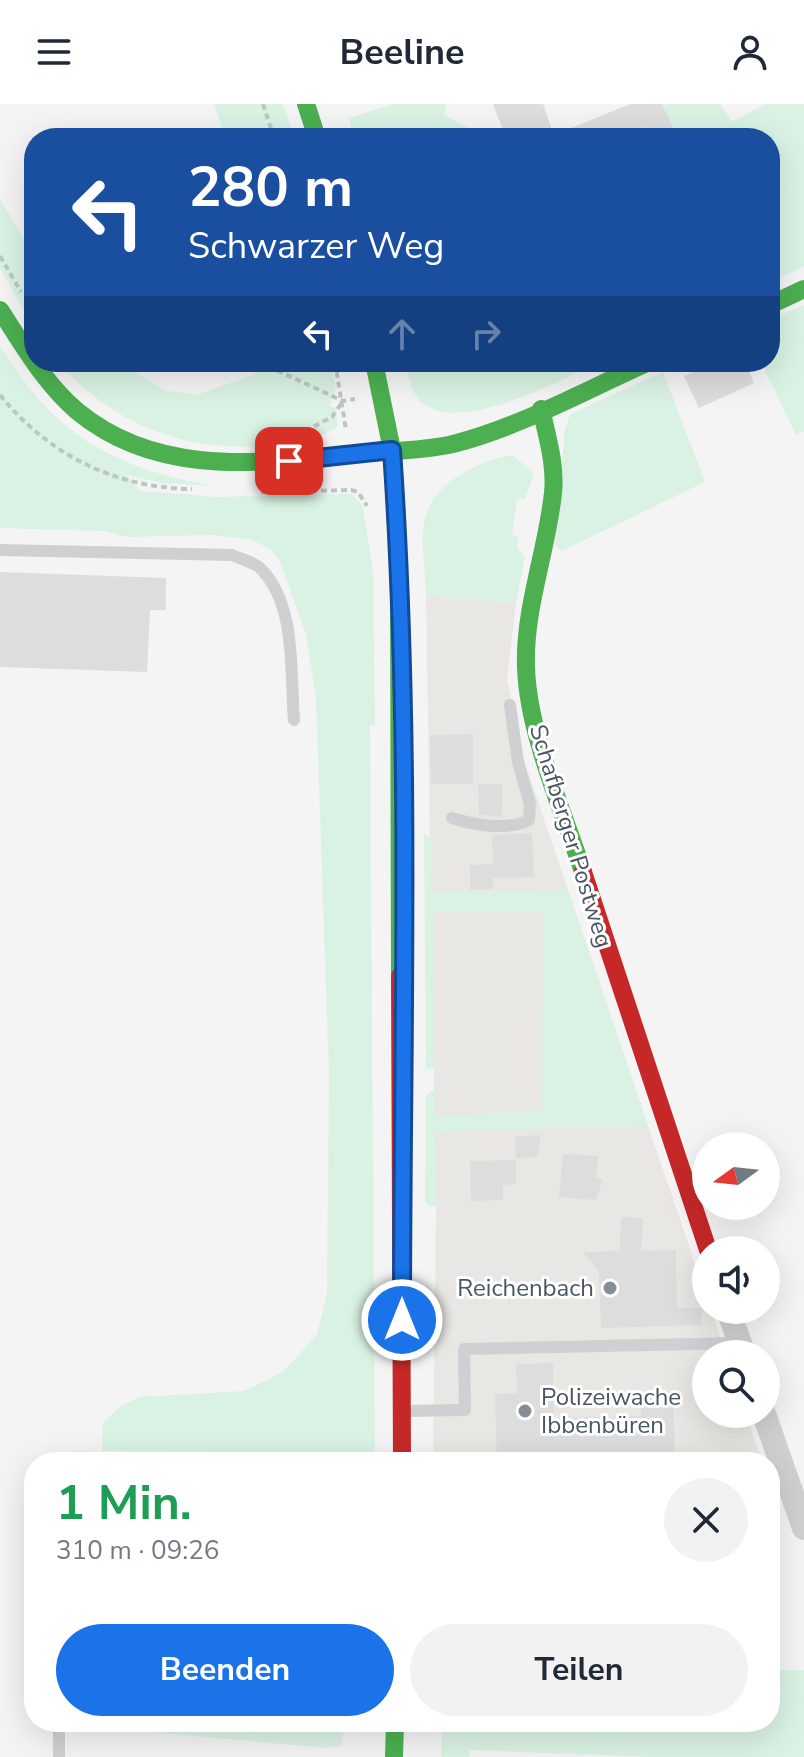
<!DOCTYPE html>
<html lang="de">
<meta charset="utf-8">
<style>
body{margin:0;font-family:"Nunito Sans",sans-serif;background:#f2f2f3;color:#1f2937;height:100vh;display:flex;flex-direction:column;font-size:30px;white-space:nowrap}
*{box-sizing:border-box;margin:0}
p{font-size:26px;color:#747a83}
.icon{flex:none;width:44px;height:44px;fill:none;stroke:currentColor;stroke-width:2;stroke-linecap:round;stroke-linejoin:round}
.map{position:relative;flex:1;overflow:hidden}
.sheet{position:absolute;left:24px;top:1348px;width:756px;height:280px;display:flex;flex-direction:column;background:#fff;border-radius:32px;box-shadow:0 8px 32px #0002}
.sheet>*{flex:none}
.guide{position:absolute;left:24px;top:24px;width:756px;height:244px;border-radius:32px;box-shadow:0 8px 32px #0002;background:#1a4fa0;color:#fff;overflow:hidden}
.needle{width:52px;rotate:255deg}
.controls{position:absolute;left:692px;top:1028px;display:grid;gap:16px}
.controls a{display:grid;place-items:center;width:88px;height:88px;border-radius:50%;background:#fff;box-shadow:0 8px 32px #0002;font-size:40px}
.pin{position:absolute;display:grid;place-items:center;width:68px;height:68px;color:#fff;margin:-34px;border-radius:16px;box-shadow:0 4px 12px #0006}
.me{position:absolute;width:88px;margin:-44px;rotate:0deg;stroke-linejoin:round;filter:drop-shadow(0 0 6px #0008)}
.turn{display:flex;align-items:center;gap:28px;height:168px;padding:0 32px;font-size:36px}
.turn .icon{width:104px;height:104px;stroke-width:2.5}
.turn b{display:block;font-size:56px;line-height:68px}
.lanes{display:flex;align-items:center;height:76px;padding:0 32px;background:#0003;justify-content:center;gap:40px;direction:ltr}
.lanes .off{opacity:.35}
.round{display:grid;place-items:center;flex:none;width:84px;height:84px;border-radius:42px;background:#f2f2f3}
.summary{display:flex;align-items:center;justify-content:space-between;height:136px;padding:0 32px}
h1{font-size:48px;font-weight:700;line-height:60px;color:#1e9e55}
.primary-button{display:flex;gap:16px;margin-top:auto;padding:16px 32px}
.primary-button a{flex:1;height:92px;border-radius:48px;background:#1a73e8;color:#fff;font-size:32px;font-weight:700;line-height:92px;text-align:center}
.primary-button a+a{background:#f2f2f3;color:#1f2937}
header{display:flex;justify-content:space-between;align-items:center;height:104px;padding:0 32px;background:#fff;font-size:36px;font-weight:700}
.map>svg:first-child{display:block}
.commercial{fill:#e8e7e3}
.green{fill:#d9f2e3}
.building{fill:#ddddde}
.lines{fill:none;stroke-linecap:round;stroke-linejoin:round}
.path{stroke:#bcc7c4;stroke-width:4;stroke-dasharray:6 4;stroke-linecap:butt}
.lane{stroke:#ced0d2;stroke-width:12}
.street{stroke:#ced0d2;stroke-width:24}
.fast{stroke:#4caf50;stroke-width:18}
.jam{stroke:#c62828;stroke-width:18}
.route-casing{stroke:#114b97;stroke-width:20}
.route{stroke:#1a73e8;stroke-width:14}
.poi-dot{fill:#868d94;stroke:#fff;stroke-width:3}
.labels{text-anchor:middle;stroke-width:6;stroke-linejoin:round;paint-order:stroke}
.street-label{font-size:24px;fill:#4a5661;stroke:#fff}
.poi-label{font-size:24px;fill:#4a5661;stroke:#fff;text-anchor:end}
</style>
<header><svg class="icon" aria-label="menu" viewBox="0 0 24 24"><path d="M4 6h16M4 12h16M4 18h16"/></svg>Beeline<svg class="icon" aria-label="person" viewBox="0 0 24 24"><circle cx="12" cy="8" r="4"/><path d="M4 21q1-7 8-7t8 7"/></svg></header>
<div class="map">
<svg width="804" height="1653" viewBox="0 0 804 1653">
<rect width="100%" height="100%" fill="#f4f4f4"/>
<path class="commercial" d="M 426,492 L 516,499 L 507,575 L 525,659 L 706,1192 L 706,1206 L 711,1206 L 726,1250 L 706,1250 L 706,1310 L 746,1310 L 762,1358 L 433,1358 L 436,1102 Z"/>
<path class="green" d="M 214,0 L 283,0 L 294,34 L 226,34 Z
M 394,0 L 446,0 L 444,11 L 472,26 L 475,34 L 354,34 L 349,14 Z
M 662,0 L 720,0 L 732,18 L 765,0 L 804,0 L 804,162 L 770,178 L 770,34 L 673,34 L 677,32 Z
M 0,95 L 34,152 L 34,224 L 0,164 Z
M 804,201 L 804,327 L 796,331 L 761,258 L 770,258 L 770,225 L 780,221 L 777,213 Z
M 0,241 C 52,331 116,365 215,382 L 162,379 L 127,371 L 140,387 L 216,393 L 346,390 L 353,391 L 363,403 L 373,469 L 375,621 L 370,622 L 375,1358 L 229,1358 L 210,1348 L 102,1347 L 103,1318 L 124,1300 L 140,1293 L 244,1287 L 283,1268 L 317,1231 L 327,1189 L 329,972 L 316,594 L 306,531 L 280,457 L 269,444 L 251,436 L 213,431 L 127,433 L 106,427 L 0,424 Z
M 58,258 L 119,258 L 164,286 L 196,291 L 256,270 L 252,258 L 330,258 L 336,283 L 329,302 L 336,304 L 338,322 C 319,336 290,340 267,342 C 185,348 113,321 58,258 Z
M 405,258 L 600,258 C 561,276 458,332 421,298 C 411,288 408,271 405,258 Z
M 663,268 L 705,378 L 562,447 L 554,440 L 565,326 L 570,310 Z
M 514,352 L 534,370 L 525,395 L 517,395 L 512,430 L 518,433 L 518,445 L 525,452 L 516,499 L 426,492 C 424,435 409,398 467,367 C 483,359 496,352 514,352 Z
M 424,730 L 431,734 L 432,788 L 568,786 L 648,1022 L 435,1027 L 436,1102 L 429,1102 L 425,1097 L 426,991 L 435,985 L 435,1012 L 542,1007 L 543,808 L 433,807 L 434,964 L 426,965 Z
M 770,1566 L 804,1566 L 804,1653 L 654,1653 L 469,1646 L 469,1653 L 441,1653 L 442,1618 L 770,1618 Z
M 149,1618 L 345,1618 L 341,1642 L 328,1644 L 149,1628 Z"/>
<path class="building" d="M 493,0 L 543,0 L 554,31 L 630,0 L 662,0 L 678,34 L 649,34 L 644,23 L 619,34 L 506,34 Z
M 714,258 L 745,258 L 754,279 L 699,304 L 684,272 Z
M 0,468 L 166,474 L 166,506 L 150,506 L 147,568 L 0,563 Z
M 473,630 L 473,680 L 431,680 L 430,631 Z
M 478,680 L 502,680 L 502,711 L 507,713 L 479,711 Z
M 532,729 L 534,773 L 493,774 L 493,785 L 470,786 L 470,761 L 493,760 L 492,731 Z
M 540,1031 L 538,1053 L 516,1054 L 515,1033 Z
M 563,1050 L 598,1052 L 596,1074 L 603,1075 L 596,1096 L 559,1093 Z
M 516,1056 L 516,1080 L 503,1081 L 503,1096 L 471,1097 L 470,1057 Z
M 621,1113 L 643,1114 L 641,1147 L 676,1146 L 677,1204 L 702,1204 L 701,1221 L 601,1224 L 599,1168 L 583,1148 L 620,1147 Z
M 553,1259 L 554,1314 L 641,1312 L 641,1288 L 673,1287 L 675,1358 L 497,1358 L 495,1290 L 517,1289 L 516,1260 Z"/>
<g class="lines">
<path class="path" d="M 263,0 L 274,34
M 0,152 L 21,188
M 259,258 L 343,297 L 355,295
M 335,258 L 346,326
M 0,291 C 49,351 115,384 192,385
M 305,327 L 332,313 L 343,297
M 261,388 L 351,386 L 358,388 L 367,402"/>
<path class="lane" d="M 0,446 L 232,451 C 240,455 254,458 260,464 C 297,500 290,569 294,616
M 452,714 C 474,721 508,727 529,716 L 530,700 L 518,658 L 510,601
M 405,1307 L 465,1306 L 464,1245 L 740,1239
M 770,1384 L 790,1384
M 59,1653 L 59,1618"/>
<path class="street" d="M 728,1206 L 744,1250
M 764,1310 L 804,1424"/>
<path class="fast" d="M 306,0 L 317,34
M 770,201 L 804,185
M 0,206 C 23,241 45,280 77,307 C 158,374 260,359 356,350 C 387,347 423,347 453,340 C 520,323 586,286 649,258
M 374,258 L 392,346 L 399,472 L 400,872
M 541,305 C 547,332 556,361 553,389 C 547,447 524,504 526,563 C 528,629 562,704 583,768
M 394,1653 L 395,1618"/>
<path class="jam" d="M 583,768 L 708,1146
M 400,872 L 402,1358"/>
</g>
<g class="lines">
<defs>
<path id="route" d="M 289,357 L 392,346 C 412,635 402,927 402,1216"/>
</defs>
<use href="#route" class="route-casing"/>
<use href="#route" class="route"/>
</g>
<g class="poi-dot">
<circle cx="610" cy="1184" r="8"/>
<circle cx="525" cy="1307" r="8"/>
</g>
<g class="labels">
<g class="street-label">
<text transform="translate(571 732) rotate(73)" y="8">Schafberger Postweg</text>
</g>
<g class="poi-label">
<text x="594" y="1192">Reichenbach</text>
<text x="541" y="1301" text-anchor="start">Polizeiwache<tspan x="541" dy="28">Ibbenbüren</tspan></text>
</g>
</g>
</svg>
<div class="controls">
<a><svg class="needle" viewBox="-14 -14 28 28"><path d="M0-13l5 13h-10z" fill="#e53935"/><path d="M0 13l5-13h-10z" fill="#747a83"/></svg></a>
<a><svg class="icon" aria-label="sound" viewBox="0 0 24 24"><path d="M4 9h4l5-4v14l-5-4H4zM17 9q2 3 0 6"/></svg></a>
<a><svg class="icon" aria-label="search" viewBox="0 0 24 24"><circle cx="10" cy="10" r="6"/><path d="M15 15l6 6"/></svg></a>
</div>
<div class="pin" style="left:289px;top:357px;background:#d93025"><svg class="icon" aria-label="arrive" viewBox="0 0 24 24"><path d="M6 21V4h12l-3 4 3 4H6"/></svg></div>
<svg class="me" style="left:402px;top:1216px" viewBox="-20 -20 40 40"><circle r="17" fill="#1a73e8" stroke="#fff" stroke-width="3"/><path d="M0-11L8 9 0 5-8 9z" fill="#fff"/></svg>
<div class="guide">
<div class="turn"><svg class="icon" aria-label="left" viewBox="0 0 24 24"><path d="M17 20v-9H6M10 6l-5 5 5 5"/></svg><div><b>280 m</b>Schwarzer Weg</div></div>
<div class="lanes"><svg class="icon" aria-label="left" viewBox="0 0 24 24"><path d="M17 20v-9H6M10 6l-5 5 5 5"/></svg><svg class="icon off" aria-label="ahead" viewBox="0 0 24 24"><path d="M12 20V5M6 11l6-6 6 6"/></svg><svg class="icon off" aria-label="right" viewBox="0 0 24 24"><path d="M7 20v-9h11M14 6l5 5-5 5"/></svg></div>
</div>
<section class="sheet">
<div class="summary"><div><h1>1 Min.</h1><p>310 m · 09:26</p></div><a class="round"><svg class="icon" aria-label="close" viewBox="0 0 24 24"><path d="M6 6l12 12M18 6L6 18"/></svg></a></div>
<div class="primary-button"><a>Beenden</a><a>Teilen</a></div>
</section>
</div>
